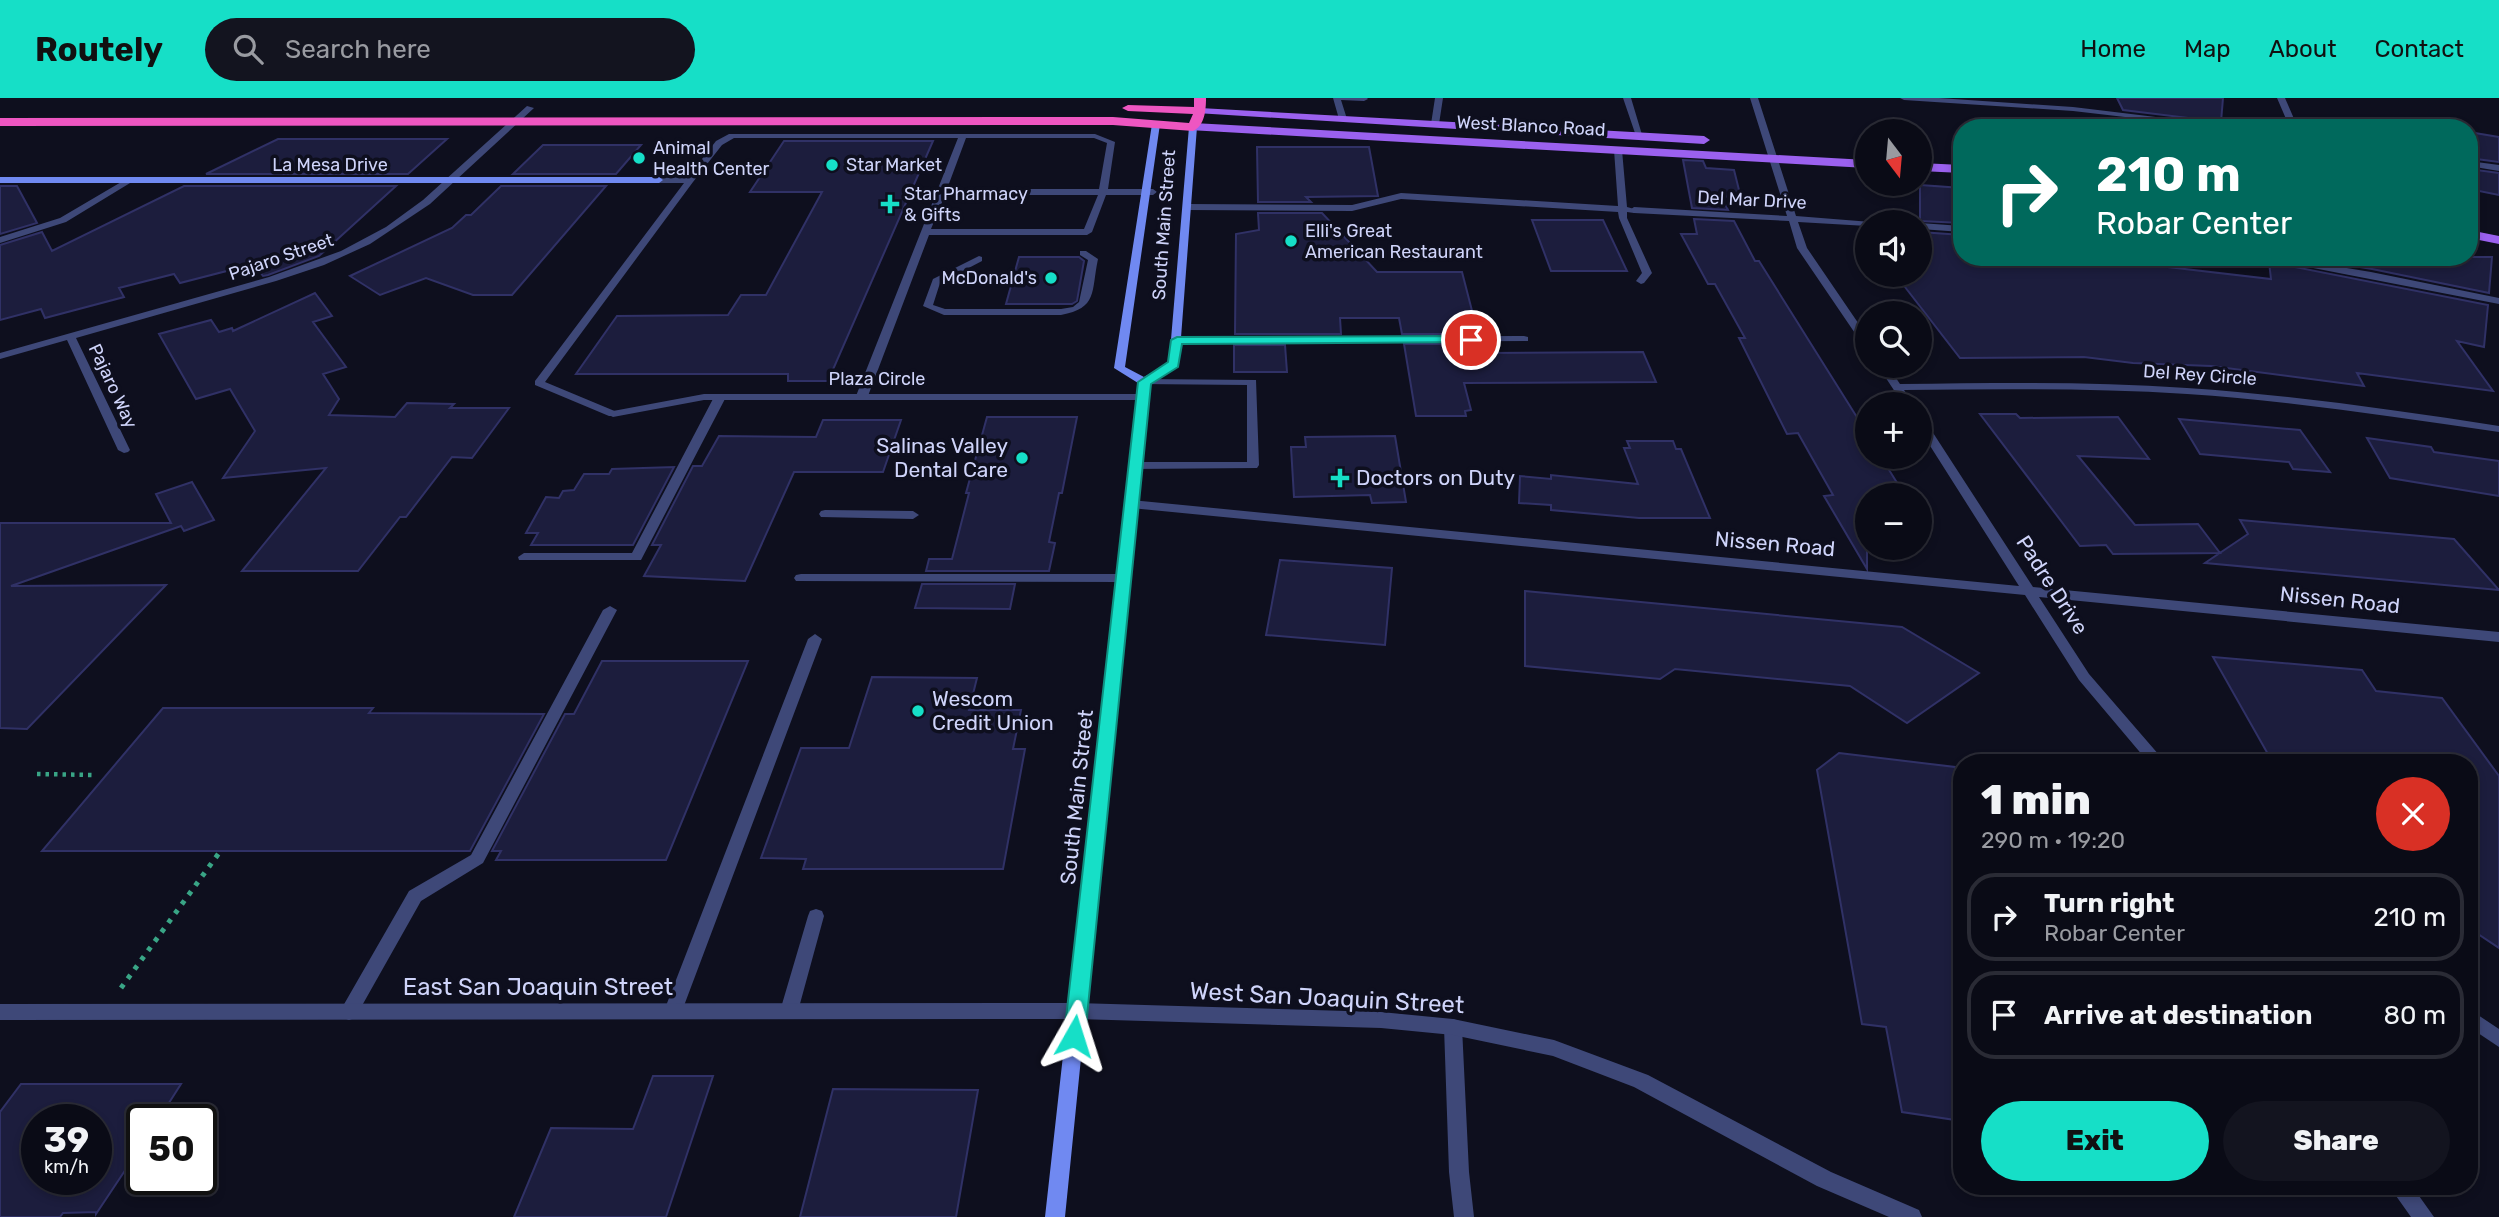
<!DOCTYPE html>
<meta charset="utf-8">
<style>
body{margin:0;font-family:Rubik,sans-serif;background:#13141f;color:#f1f3f6;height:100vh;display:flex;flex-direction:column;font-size:26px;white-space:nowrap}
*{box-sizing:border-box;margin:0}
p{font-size:23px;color:#999ba1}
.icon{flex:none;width:38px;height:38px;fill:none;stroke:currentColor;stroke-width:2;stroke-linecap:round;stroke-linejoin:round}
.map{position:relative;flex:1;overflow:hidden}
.sheet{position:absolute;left:1953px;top:656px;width:525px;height:441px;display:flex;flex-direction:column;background:#0a0b16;border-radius:28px;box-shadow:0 4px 10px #0003,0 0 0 2px #2a2b35}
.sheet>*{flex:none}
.top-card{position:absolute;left:1953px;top:21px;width:525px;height:147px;border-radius:28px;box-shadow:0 4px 10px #0003,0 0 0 2px #2a2b35;background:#00695c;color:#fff;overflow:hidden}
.needle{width:46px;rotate:164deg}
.tools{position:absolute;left:1855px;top:21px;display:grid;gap:14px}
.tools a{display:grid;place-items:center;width:77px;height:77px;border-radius:50%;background:#0a0b16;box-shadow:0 4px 10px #0003,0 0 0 2px #2a2b35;font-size:35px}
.speed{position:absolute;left:21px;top:1006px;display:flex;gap:14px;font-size:35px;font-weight:700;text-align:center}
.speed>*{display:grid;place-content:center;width:91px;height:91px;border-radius:50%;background:#0a0b16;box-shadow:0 4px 10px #0003,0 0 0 2px #2a2b35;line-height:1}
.speed small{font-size:18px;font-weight:400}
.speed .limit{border:4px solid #111;border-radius:10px;background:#fff;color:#111}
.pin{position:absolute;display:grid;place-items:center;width:60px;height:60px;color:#fff;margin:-30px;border:4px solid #fff;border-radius:50%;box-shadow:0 2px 7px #0007}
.me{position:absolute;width:77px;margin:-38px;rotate:6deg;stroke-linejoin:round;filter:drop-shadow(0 0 5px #0008)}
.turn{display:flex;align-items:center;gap:24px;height:147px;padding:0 28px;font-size:32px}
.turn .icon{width:91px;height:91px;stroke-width:2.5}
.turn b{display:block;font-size:49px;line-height:60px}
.round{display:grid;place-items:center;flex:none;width:74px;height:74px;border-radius:37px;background:#13141f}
.summary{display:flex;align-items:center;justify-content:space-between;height:119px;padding:0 28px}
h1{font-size:42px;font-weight:800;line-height:52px}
.button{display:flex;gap:14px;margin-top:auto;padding:14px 28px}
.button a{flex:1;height:80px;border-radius:42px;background:#16dfc7;color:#111;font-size:28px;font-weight:800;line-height:80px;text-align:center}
.button a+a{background:#13141f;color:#f1f3f6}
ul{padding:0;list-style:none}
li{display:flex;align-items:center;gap:21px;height:88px;margin:0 14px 10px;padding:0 14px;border:4px solid #2a2b35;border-radius:28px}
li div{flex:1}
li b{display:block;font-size:26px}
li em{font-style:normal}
header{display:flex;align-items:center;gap:42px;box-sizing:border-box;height:98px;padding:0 35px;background:#16dfc7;color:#111}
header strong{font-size:33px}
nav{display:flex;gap:38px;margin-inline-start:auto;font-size:24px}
.search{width:490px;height:63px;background:#13141f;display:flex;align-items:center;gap:18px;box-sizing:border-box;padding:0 24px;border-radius:38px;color:#999ba1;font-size:26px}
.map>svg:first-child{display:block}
.building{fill:#1c1d3d;stroke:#303166;stroke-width:2;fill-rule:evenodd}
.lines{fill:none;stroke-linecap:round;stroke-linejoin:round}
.path-far1{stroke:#39a586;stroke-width:4.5;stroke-dasharray:3.5 5;stroke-linecap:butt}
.path{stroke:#39a586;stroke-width:5;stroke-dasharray:4.5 7;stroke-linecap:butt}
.lane{fill:#3e4878;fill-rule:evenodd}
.street{fill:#3e4878;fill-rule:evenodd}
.secondary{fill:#7089f1;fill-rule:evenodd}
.primary{fill:#9b61ef;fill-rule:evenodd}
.highway{fill:#ee56c1;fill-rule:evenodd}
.route{fill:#16dfc7;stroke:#0e9181;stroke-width:2}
.poi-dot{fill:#16dfc7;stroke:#0e0f1e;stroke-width:2.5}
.labels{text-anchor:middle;stroke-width:7;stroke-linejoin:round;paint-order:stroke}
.far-street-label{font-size:18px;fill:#cfd4fa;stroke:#0e0f1e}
.far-poi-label{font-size:18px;fill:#cfd4fa;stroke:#0e0f1e;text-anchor:start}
.poi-label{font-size:21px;fill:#cfd4fa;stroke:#0e0f1e;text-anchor:start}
.street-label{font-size:21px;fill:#cfd4fa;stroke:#0e0f1e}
.near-street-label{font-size:24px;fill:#cfd4fa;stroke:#0e0f1e}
</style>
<header>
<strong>Routely</strong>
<div class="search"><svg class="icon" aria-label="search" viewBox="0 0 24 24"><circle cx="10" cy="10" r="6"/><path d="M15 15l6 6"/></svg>Search here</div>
<nav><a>Home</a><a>Map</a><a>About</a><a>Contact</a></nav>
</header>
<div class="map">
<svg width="2499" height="1119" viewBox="0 0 2499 1119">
<rect width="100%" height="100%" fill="#0e0f1e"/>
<path class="building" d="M 2117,0 L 2223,0 L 2221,24 L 2123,12 Z
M 2128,22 L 2195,30 L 2131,30 Z
M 2469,34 L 2499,39 L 2499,64 L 2469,60 Z
M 278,41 L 447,41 L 408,76 L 206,76 Z
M 784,43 L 933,43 L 828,283 L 788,283 L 788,276 L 576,276 L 617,218 L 728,217 L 741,197 L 766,197 L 822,94 L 750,94 Z
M 543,47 L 641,47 L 616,76 L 513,76 Z
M 1257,49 L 1369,49 L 1378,98 L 1306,99 L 1311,104 L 1258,104 Z
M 1683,62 L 1703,63 L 1706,70 L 1734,72 L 1741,100 L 1721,98 L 1728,112 L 1692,110 Z
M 2469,71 L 2499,75 L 2499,97 L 2469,91 Z
M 1920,87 L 1962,90 L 1962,125 L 1920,123 Z
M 0,88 L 17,88 L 37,125 L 0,136 Z
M 184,88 L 396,88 L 319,158 L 268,177 L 263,178 L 254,166 L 180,185 L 174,176 L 119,190 L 124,199 L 45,220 L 41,211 L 0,222 L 0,147 L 42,134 L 52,153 Z
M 501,88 L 606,88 L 512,197 L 473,197 L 426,180 L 380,197 L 350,178 L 452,130 L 466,117 L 471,117 Z
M 1258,115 L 1322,115 L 1377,174 L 1462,174 L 1478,236 L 1402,236 L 1399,220 L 1340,220 L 1341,236 L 1235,236 L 1236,136 L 1259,132 Z
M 1694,121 L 1734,123 L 1755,163 L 1759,163 L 1865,332 L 1867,359 L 1881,359 L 1899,388 L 1896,388 L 1902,397 L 1867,397 L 1867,471 L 1824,398 L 1833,397 L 1798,335 L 1787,336 L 1739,240 L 1745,240 L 1715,186 L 1708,186 L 1681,136 L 1697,136 Z
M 1532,122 L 1603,122 L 1627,173 L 1551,173 Z
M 1920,134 L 1962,137 L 1962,159 L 2082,159 L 2271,181 L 2269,164 L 2488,207 L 2484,249 L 2457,243 L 2493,293 L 2357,275 L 2364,288 L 2211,268 L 2133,265 L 2084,259 L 1960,260 L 1898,180 L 1920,179 Z
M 1019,159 L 1079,159 L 1084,163 L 1077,203 L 1072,206 L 1006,206 Z
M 2298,159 L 2492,159 L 2489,195 L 2372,171 Z
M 315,195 L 332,218 L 313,224 L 346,269 L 323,276 L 339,301 L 329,317 L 395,319 L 407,305 L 454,306 L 450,310 L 509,310 L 472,360 L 452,359 L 406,419 L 400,419 L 358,473 L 242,473 L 326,370 L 223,380 L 255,333 L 230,291 L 196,301 L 159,236 L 211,222 L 219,234 L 232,230 L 233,233 Z
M 1404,246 L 1481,246 L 1483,255 L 1643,254 L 1656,284 L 1464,285 L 1471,312 L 1465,313 L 1466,318 L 1416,318 Z
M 1234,247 L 1285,247 L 1287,274 L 1234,274 Z
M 1980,316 L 2016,316 L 2020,320 L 2118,319 L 2149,361 L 2078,358 L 2135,427 L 2198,426 L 2220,455 L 2113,456 L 2106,447 L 2080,448 Z
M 987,319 L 1077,319 L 1062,395 L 1059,395 L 1049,444 L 1055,445 L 1049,473 L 926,473 L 929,461 L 952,461 L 969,395 L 966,395 Z
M 2179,321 L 2300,332 L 2330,374 L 2293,371 L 2289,364 L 2200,356 Z
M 823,322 L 901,322 L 883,374 L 794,374 L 745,483 L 644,478 L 661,447 L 652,447 L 693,368 L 702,368 L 719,338 L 816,339 Z
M 1395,338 L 1406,404 L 1372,405 L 1370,397 L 1294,399 L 1291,349 L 1306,349 L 1305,339 Z
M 2367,340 L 2431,349 L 2434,354 L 2499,363 L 2499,398 L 2390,380 Z
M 1627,343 L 1673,343 L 1676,351 L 1681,351 L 1710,420 L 1639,420 L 1551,412 L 1551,407 L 1519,405 L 1520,378 L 1551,381 L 1551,377 L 1638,386 L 1624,350 L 1630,350 Z
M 674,369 L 633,447 L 531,447 L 538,435 L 526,435 L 546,399 L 559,400 L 563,393 L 574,392 L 584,376 L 609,376 L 612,371 Z
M 192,384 L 214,422 L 184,433 L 181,428 L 11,488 L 166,487 L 27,631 L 0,630 L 0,425 L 171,425 L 156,396 Z
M 2240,422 L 2454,441 L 2499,492 L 2205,465 L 2248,436 Z
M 1280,462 L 1392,470 L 1385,547 L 1266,537 Z
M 922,486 L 1015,486 L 1010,511 L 915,510 Z
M 1525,493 L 1902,529 L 1979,575 L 1907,625 L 1850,588 L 1675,571 L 1660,581 L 1525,568 Z
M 2213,559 L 2362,572 L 2376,593 L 2442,600 L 2499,678 L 2499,850 L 2469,830 L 2469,665 L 2273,665 Z
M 602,563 L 748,563 L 666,762 L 496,762 L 501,753 L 492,753 L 565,616 L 574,616 Z
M 872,579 L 977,580 L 969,612 L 1021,612 L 1013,651 L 1025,651 L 1003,771 L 803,771 L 806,761 L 761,760 L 801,650 L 849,650 Z
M 163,610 L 373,610 L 369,615 L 544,616 L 470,753 L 42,753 Z
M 1839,655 L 1955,669 L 1962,695 L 1962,1023 L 1902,1014 L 1886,929 L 1862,926 L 1817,672 Z
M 653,978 L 713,978 L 666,1119 L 514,1119 L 551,1030 L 633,1031 Z
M 21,986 L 181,986 L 158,1022 L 142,1022 L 142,1047 L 96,1116 L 96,1114 L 63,1115 L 60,1119 L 0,1119 L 0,1014 ZM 37,1022 L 96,1022 L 96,1082 L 37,1082 Z
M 833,991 L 978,992 L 956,1119 L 800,1119 Z"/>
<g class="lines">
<path class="path-far1" d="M 37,676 L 94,677"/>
<path class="path" d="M 121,890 L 219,755"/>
<path class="lane" d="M 1333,0 L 1367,0 L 1368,1 L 1364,3 L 1341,2 L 1347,21 L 1343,23 L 1339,21 Z
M 1435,0 L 1443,0 L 1439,26 L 1435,28 L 1431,26 Z
M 1623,0 L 1631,0 L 1643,40 L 1636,38 Z
M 729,36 L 1095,36 L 1115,44 L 1108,91 L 1153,91 L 1157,94 L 1153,97 L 1106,97 L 1092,134 L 1087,137 L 929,137 L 868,298 L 862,301 L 856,298 L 958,40 L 734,40 L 722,47 L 693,84 L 545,284 L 617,314 L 617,318 L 609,318 L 535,287 L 535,283 L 684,85 L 659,85 L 656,84 L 656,80 L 688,79 L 716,43 ZM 966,40 L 1094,40 L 1107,45 L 1099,91 L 947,91 ZM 945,97 L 1098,97 L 1084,131 L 931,131 Z
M 1618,50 L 1622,52 L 1627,109 L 1638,112 L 1634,115 L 1627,114 L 1627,120 L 1652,175 L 1644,185 L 1641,186 L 1636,183 L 1642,175 L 1619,120 L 1618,114 L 1401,101 L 1352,113 L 1187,112 L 1183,109 L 1187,106 L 1352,107 L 1401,95 L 1618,108 L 1614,52 Z
M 1080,153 L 1086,153 L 1098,161 C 1091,194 1098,210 1061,217 L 944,217 L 923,208 L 933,181 L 979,158 L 982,159 L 982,163 L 940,185 L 933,207 L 945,211 L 1061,211 L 1073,209 L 1079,204 L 1088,162 L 1080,157 Z
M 1144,281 L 1256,282 L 1259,367 L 1257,370 L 1131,371 L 1129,368 L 1135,364 L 1247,364 L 1247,287 L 1140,286 L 1140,282 Z
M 720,296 L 726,299 L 641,462 L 519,462 L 518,459 L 524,455 L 632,455 L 714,299 Z
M 825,412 L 913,413 L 919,417 L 913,421 L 821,419 L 819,416 L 821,413 Z
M 801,476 L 1123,476 L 1130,480 L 1123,484 L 796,483 L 794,480 L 796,477 Z
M 610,508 L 617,512 L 483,765 L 421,803 L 355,920 L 349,922 L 343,920 L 340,914 L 343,908 L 409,793 L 471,757 L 603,512 Z
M 815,536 L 822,541 L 682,913 L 679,919 L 673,921 L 667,919 L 664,913 L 808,541 Z
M 816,811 L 822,813 L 824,818 L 798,913 L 795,919 L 789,921 L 783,919 L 780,913 L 808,818 L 810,813 Z
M 1453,921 L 1459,923 L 1462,929 L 1469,1074 L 1474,1119 L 1454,1119 L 1449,1074 L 1444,929 L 1447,923 Z
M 2389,1088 L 2412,1088 L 2434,1119 L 2411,1119 Z"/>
<path class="street" d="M 1750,0 L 1758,0 L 1796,118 L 1871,124 L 1867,124 L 1867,128 L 1798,124 L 1807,150 L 1867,238 L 1867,248 L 1863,247 L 1797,150 L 1789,123 L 1634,115 L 1630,112 L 1634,109 L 1787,118 Z
M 1900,0 L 1939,0 L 2073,9 L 2247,30 L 2220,30 L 2073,13 L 1904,2 Z
M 2277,0 L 2285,0 L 2298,30 L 2290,30 Z
M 527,8 L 534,10 L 430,106 L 370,146 L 324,167 L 276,183 L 76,240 L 130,352 L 128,354 L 124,355 L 118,352 L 67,242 L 0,261 L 0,255 L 269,179 L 341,153 L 386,129 L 423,102 Z
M 2469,63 L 2499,67 L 2499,73 L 2469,68 Z
M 128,80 L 135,82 L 66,124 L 0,145 L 0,139 L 60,120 Z
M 1920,125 L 1962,128 L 1962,134 L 1920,131 Z
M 2256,159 L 2280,159 L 2371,174 L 2499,200 L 2499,206 Z
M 1524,238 L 1528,239 L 1528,243 L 1177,245 L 1172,242 L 1177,239 Z
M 1878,268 L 1888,268 L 1900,286 C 1996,285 2092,283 2187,290 C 2292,297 2395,312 2499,328 L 2499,334 C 2395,319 2292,303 2187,296 C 2093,290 1999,291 1904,292 L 1914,306 L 1903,306 Z
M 704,296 L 1143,296 L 1149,299 L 1143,302 L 704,302 L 613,319 L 607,316 L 613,313 Z
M 1920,321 L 1926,324 L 2033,489 L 2499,534 L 2499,544 L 2039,499 L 2089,576 L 2166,665 L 2149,665 L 2079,582 L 2025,497 L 1131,410 L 1125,406 L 1131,402 L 2019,488 L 1920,332 Z
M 1077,905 L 1381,914 L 1453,921 L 1554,942 L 1648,977 L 1831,1074 L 1919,1112 L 1922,1119 L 1889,1119 L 1817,1088 L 1634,989 L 1553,958 L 1453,937 L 1381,930 L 1077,921 L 0,922 L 0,906 Z
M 2469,911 L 2499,931 L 2499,949 L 2469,929 Z"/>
<path class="secondary" d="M 1156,24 L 1160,26 L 1125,269 L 1144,279 L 1169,265 L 1189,29 L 1193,27 L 1197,29 L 1179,266 L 1149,285 L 1065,1119 L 1045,1119 L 1138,285 L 1114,270 L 1152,26 Z
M 0,79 L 659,79 L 663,82 L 659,85 L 0,85 Z"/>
<path class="primary" d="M 1200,10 L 1704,38 L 1710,42 L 1704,46 L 1196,15 L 1196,11 Z
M 1193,25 L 1867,62 L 1867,70 L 1189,32 L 1187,29 Z
M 1920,65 L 1962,67 L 1962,75 L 1920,73 Z
M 2469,132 L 2499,138 L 2499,146 L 2469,140 Z"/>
<path class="highway" d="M 1194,0 L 1206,0 C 1206,11 1205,28 1193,33 L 1113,27 L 0,28 L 0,20 L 1113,19 L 1189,25 L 1193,16 L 1128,13 L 1122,10 L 1128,7 L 1194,9 Z"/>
</g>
<path class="route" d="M 1471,238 L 1475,239 L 1475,244 L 1182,246 L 1178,269 L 1151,286 L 1085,938 L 1082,944 L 1074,947 L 1067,944 L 1064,938 L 1138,284 L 1168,264 L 1171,242 L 1177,239 Z"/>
<g class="poi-dot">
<circle cx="639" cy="60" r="7"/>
<circle cx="832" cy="67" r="7"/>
<path d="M886.5 95.5h7v7h7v7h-7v7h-7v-7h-7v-7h7z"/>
<circle cx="1291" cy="143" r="7"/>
<circle cx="1051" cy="180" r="7"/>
<circle cx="1022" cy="360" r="7"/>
<path d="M1336.5 369.5h7v7h7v7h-7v7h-7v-7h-7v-7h7z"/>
<circle cx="918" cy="613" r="7"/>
</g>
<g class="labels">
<g class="far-street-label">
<text transform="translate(1531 28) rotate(3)" y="6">West Blanco Road</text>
<text x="330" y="73">La Mesa Drive</text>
<text transform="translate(1752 102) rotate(3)" y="6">Del Mar Drive</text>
<text transform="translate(1164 127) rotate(-86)" y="6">South Main Street</text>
<text transform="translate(281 159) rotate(-19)" y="6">Pajaro Street</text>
<text transform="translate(2200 277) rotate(4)" y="6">Del Rey Circle</text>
<text x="877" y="287">Plaza Circle</text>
<text transform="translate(113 288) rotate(65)" y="6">Pajaro Way</text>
</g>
<g class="far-poi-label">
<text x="653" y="56">Animal<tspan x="653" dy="21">Health Center</tspan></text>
<text x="846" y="73">Star Market</text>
<text x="904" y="102">Star Pharmacy<tspan x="904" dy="21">&amp; Gifts</tspan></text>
<text x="1305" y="139">Elli's Great<tspan x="1305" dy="21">American Restaurant</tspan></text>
<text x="1037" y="186" text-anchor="end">McDonald's</text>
</g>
<g class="poi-label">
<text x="1008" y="355" text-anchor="end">Salinas Valley<tspan x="1008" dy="24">Dental Care</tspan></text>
<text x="1356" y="387">Doctors on Duty</text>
<text x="932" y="608">Wescom<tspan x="932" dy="24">Credit Union</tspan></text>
</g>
<g class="street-label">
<text transform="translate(1775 446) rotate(5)" y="7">Nissen Road</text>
<text transform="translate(2052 487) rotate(57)" y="7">Padre Drive</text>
<text transform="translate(2340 502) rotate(6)" y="7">Nissen Road</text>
<text transform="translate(1077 699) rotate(-84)" y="7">South Main Street</text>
</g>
<g class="near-street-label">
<text x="538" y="897">East San Joaquin Street</text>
<text transform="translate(1327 900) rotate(3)" y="8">West San Joaquin Street</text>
</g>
</g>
</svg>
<div class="tools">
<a><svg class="needle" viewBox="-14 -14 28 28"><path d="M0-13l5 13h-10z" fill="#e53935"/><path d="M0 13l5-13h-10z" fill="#999ba1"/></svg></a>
<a><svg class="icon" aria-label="sound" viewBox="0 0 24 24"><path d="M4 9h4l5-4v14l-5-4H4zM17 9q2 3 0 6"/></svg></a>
<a><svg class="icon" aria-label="search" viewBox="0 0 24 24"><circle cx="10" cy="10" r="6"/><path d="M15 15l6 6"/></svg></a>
<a>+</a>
<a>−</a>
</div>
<div class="speed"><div>39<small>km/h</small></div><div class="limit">50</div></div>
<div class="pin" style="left:1471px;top:242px;background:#d93025"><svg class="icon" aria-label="arrive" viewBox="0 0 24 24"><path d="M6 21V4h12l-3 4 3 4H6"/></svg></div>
<svg class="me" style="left:1074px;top:938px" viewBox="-20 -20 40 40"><path d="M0-17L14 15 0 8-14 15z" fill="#16dfc7" stroke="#fff" stroke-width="4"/></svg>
<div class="top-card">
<div class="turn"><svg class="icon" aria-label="right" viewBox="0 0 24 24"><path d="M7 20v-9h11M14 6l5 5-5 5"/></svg><div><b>210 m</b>Robar Center</div></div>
</div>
<section class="sheet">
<div class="summary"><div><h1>1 min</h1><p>290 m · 19:20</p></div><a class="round" style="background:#d93025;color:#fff"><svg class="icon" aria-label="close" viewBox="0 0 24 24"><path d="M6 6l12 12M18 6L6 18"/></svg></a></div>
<ul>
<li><svg class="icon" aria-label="right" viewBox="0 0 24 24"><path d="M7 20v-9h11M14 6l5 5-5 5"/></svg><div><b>Turn right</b><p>Robar Center</p></div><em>210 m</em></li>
<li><svg class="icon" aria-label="arrive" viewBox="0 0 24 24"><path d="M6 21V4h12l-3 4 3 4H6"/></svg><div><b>Arrive at destination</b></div><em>80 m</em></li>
</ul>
<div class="button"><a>Exit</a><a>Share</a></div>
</section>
</div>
